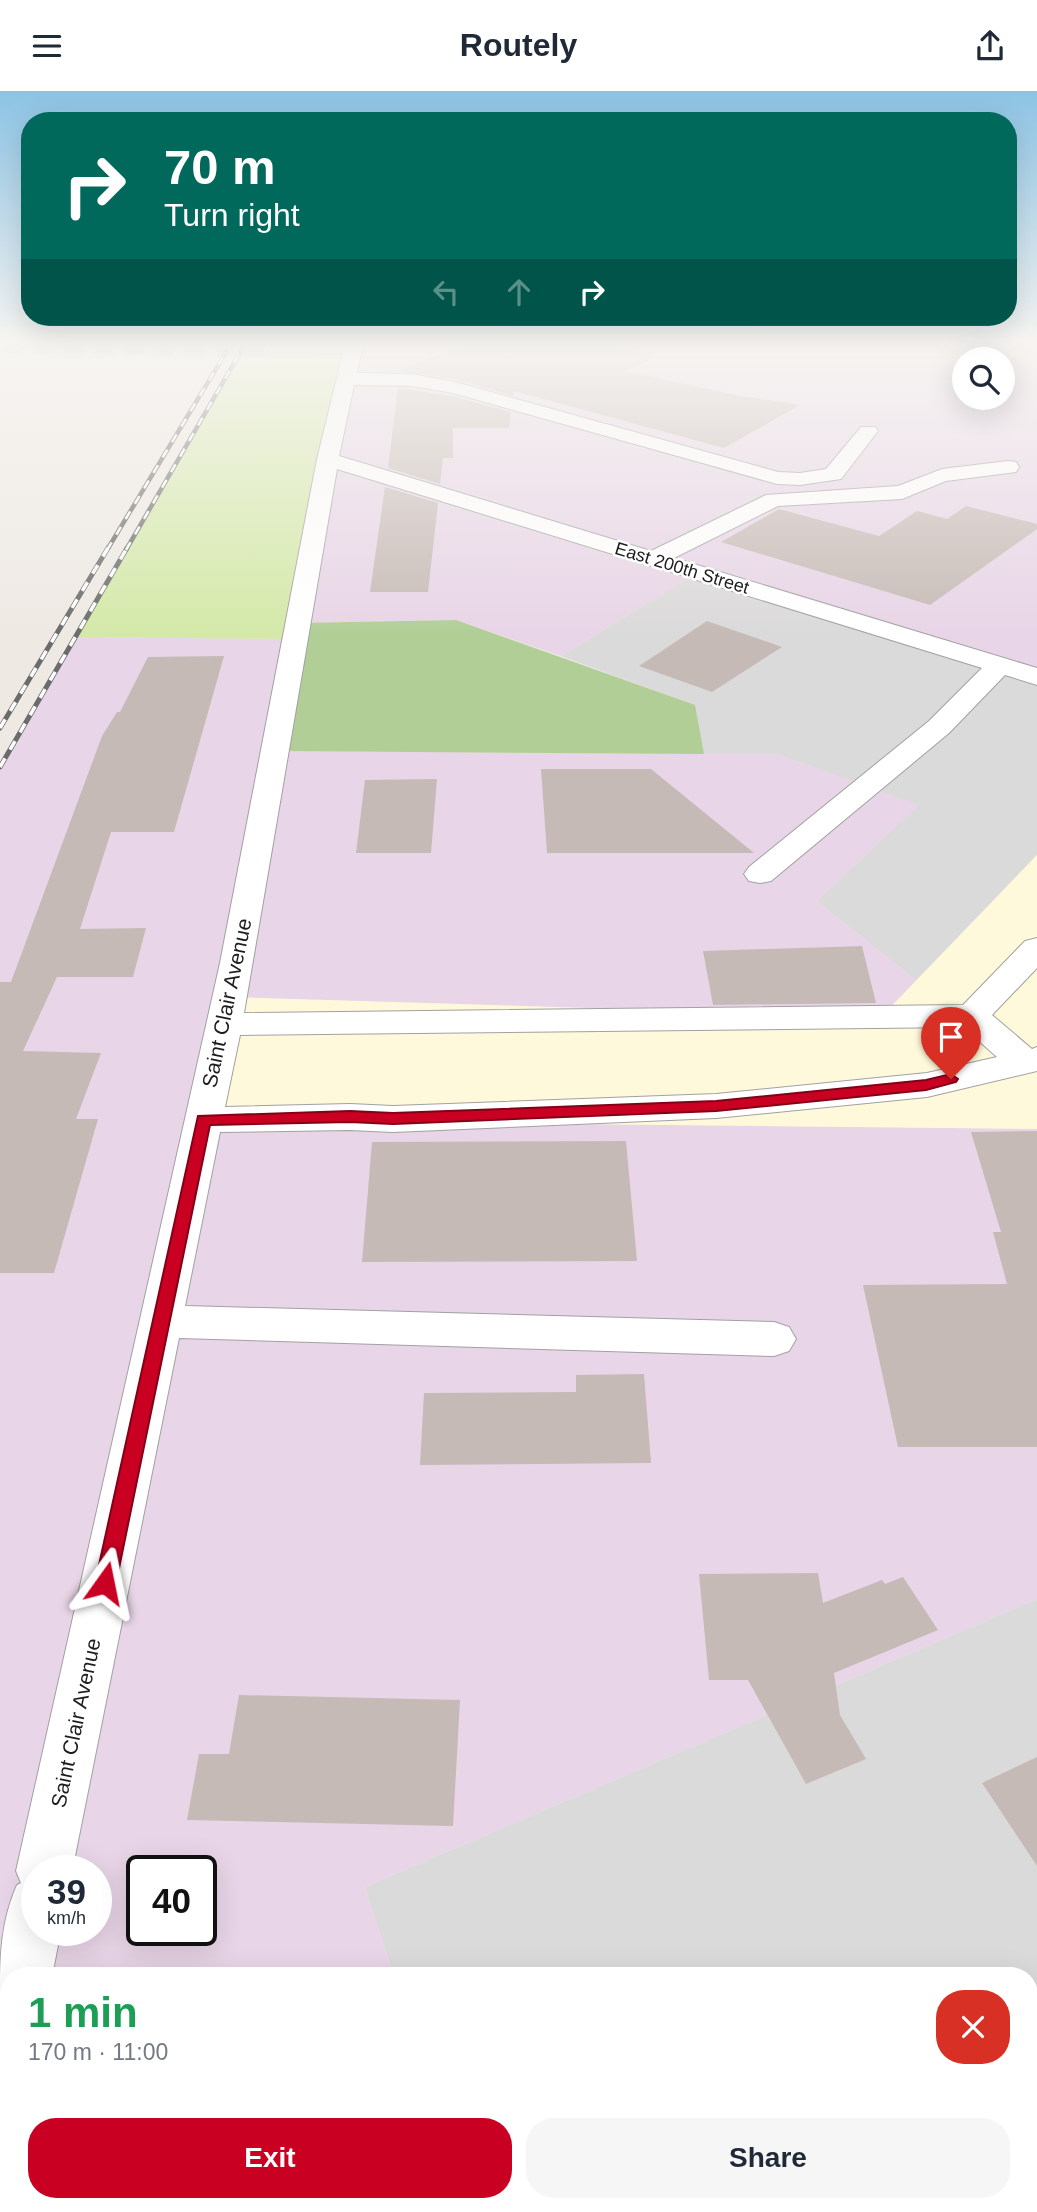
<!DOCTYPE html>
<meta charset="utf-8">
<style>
body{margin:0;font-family:Arial,sans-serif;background:#f6f6f7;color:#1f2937;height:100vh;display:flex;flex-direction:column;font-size:26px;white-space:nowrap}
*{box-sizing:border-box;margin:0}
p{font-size:23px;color:#747a83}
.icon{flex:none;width:38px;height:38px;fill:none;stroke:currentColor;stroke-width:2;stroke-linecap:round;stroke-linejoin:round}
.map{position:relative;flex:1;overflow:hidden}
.details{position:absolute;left:0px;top:1876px;width:1038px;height:245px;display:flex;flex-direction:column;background:#fff;border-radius:28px 28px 0 0;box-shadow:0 7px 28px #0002}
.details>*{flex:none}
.hud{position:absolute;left:21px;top:21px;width:996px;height:214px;border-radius:28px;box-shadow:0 7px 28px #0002;background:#00695c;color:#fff;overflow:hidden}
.buttons{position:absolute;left:952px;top:256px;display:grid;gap:14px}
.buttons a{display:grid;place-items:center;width:63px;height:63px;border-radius:50%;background:#fff;box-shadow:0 7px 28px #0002;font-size:35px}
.speed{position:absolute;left:21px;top:1764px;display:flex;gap:14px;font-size:35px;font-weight:700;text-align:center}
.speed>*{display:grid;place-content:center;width:91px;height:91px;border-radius:50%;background:#fff;box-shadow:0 7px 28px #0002;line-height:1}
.speed small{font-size:18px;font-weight:400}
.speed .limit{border:4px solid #111;border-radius:10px;background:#fff;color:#111}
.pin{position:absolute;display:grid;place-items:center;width:60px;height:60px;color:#fff;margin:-72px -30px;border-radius:50% 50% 50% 0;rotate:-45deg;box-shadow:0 0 7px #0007}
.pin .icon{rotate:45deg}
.me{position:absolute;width:77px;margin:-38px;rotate:12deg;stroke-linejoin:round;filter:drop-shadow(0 0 5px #0008)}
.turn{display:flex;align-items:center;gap:24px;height:147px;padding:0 28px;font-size:32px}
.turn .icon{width:91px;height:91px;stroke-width:2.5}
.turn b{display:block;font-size:49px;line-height:60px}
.lanes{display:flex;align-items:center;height:66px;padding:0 28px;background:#0003;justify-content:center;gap:35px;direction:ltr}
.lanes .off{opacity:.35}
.round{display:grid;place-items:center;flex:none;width:74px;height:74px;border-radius:28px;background:#f6f6f7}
.headline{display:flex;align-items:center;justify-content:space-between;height:119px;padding:0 28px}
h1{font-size:42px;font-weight:700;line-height:52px;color:#1e9e55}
.action{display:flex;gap:14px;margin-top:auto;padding:14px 28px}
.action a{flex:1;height:80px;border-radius:28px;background:#ca0023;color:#fff;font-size:28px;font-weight:700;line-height:80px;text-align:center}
.action a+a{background:#f6f6f7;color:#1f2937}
header{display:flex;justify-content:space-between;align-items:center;height:91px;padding:0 28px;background:#fff;font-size:32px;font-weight:700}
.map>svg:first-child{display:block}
.residential{fill:#dbdada}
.industrial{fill:#e8d5e7;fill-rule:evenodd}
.education{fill:#fff9db}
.grass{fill:#d4e9a8}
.forest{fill:#b1ce97}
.building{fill:#c6bab6}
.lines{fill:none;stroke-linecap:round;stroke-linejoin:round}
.minor-tunnel{stroke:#c4c0bb;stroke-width:20;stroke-dasharray:20 10;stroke-linecap:butt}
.minor-casing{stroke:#a1a1a1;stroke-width:2}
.minor{fill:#fff;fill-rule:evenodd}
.rail-far1-casing{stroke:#6b6b6b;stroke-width:4.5}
.rail-casing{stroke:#6b6b6b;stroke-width:5}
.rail-far1{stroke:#fff;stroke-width:2.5;stroke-dasharray:9;stroke-linecap:butt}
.rail{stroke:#fff;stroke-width:3.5;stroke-dasharray:10;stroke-linecap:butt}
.route{fill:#ca0023;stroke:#830017;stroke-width:2}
.labels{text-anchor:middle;stroke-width:5;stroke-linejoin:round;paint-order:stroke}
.far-street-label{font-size:18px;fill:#1d1d1d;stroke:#fff}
.street-label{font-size:21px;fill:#1d1d1d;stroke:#fff}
</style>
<header><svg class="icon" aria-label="menu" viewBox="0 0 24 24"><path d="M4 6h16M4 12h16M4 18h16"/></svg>Routely<svg class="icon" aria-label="share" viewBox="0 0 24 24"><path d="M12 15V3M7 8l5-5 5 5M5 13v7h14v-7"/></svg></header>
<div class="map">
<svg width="1037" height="2121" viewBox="0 0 1037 2121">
<rect width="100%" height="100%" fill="#eee9e3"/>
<path class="residential" d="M 697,482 L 1037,586 L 1037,764 L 917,890 L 817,810 L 918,714 L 777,663 L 704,663 L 694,614 L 561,565 Z
M 1037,1508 L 1037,2121 L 470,2121 L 467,2112 L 1029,2112 L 1029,1885 L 394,1885 L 365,1796 Z"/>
<path class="industrial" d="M 0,248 L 1037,248 L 1037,586 L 697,482 L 561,565 L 456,529 L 298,532 L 271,256 L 0,252 ZM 964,268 L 1003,268 L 1003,306 L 964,306 Z
M 76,546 L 295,548 L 275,660 L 777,663 L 919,714 L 817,810 L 917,890 L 881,926 L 204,1029 L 1037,1038 L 1037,1508 L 365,1796 L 394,1885 L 9,1885 L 9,2112 L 467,2112 L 470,2121 L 0,2121 L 0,676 ZM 37,1780 L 96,1780 L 96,1839 L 37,1839 ZM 142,1780 L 201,1780 L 201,1839 L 142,1839 Z"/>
<path class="education" d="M 1037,764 L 1037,1038 L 203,1029 L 229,906 L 881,926 Z"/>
<path class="grass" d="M 244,256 L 353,257 L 295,548 L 76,546 Z"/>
<path class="forest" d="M 456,529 L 695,614 L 704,663 L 275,660 L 298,532 Z"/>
<path class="building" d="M 478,248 L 588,248 L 658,265 L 626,280 L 740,305 L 800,314 L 724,357 L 514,300 L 513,305 L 455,288 L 400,280 Z
M 398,297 L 452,305 L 511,321 L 509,337 L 453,337 L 453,367 L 443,367 L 440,393 L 388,377 Z
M 385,396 L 438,412 L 428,501 L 370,501 Z
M 966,415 L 1037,433 L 1037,438 L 930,514 L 721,451 L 779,418 L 879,445 L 917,420 L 947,428 Z
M 707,530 L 782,556 L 712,601 L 639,575 Z
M 224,565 L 174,741 L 111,741 L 80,838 L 146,837 L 133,886 L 57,886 L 23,960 L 101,962 L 76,1028 L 98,1028 L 54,1182 L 0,1182 L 0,891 L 11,891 L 102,645 L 117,621 L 120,621 L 148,566 Z
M 541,678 L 651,678 L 754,762 L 547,762 Z
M 437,688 L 431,762 L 356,762 L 365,689 Z
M 862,855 L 876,912 L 713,914 L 703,860 Z
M 1037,1040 L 1037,1356 L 898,1356 L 863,1194 L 1007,1193 L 993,1141 L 1001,1141 L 971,1041 Z
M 626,1050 L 637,1170 L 362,1171 L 372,1051 Z
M 644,1283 L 651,1372 L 420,1374 L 424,1302 L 576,1301 L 576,1284 Z
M 818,1482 L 823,1512 L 882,1489 L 885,1493 L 903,1486 L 938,1539 L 834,1582 L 840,1624 L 866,1668 L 806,1693 L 748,1589 L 709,1589 L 699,1483 Z
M 239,1604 L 460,1609 L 453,1735 L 187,1729 L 199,1663 L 229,1663 Z
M 1037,1666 L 1037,1775 L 982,1692 Z"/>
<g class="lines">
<path class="minor-tunnel" d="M 4,252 L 271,256"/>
<defs>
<path id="minor" d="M 0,248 L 10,248 L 13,252 L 10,256 L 0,257 Z
M 346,248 L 364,248 L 357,282 L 412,283 L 455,291 L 778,381 L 800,382 L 826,378 L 861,336 L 875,336 L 878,340 L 841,388 L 800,394 L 777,393 L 453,302 L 412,295 L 354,294 L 339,365 L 651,460 L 766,404 L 898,395 L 942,378 L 1008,370 L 1016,371 L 1019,376 L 1016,381 L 946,390 L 902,408 L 778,415 L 674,467 L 1037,577 L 1037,594 L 1005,584 L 949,642 L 771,790 L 760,792 L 749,790 L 744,783 L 749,776 L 929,630 L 982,577 L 337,378 L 244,922 L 963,914 L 1025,850 L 1037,847 L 1037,877 L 992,924 L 1032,958 L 1037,956 L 1037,980 L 927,1006 L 716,1027 L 393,1041 L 350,1039 L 220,1041 L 185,1215 L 774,1231 L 789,1236 L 796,1248 L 789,1260 L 774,1265 L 179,1247 L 72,1780 L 37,1780 L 37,1839 L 61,1839 L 52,1885 L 9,1885 L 9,1909 L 0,1903 C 0,1864 1,1830 17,1794 L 21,1792 L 16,1780 L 220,872 L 317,368 L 343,262 L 271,261 L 262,256 L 271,251 L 345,251 ZM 963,936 L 997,966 L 927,982 L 716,1003 L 393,1015 L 350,1013 L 225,1016 L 240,944 Z
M 9,1915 L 9,2013 L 0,2017 L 0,1918 Z"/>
</defs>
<use href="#minor" class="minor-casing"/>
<use href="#minor" class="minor"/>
<defs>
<path id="rail-far1" d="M 107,459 L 234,248
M 126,459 L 248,248"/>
<path id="rail" d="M 0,637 L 108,457
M 0,676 L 127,457"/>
</defs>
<use href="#rail-far1" class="rail-far1-casing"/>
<use href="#rail" class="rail-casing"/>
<use href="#rail-far1" class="rail-far1"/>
<use href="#rail" class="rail"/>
</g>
<linearGradient id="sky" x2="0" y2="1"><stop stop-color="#8cc3e4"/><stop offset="0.46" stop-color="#f7f5f2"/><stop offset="1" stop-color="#f7f5f2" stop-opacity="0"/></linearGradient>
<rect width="1037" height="545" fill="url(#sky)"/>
<path class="route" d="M 951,983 L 958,988 L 956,991 L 926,999 L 716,1020 L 393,1033 L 350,1031 L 210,1034 L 116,1492 L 113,1498 L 105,1501 L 98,1498 L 95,1492 L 198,1025 L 350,1020 L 393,1022 L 716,1010 L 926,989 Z"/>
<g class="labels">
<g class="far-street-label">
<text transform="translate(682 477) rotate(17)" y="6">East 200th Street</text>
</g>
<g class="street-label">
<text transform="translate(227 912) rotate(-78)" y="7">Saint Clair Avenue</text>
<text transform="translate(76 1632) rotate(-78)" y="7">Saint Clair Avenue</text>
</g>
</g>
</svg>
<div class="buttons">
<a><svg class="icon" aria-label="search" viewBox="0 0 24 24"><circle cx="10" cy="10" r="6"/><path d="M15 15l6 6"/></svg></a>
</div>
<div class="speed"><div>39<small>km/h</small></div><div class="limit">40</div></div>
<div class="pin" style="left:951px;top:988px;background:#d93025"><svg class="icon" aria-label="arrive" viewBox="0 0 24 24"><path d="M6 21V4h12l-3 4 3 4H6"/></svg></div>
<svg class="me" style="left:105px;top:1492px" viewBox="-20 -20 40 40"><path d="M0-17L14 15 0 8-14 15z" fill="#ca0023" stroke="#fff" stroke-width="4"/></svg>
<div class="hud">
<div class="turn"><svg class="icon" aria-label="right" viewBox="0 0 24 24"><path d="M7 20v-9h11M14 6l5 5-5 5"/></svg><div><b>70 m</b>Turn right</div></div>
<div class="lanes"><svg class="icon off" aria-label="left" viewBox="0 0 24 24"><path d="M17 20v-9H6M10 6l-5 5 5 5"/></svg><svg class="icon off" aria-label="ahead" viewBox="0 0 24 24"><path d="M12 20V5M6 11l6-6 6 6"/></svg><svg class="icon" aria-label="right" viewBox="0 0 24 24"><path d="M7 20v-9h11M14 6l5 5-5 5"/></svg></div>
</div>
<section class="details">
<div class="headline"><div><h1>1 min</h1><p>170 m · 11:00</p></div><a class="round" style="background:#d93025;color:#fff"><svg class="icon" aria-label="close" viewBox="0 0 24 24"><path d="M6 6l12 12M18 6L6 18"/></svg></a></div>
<div class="action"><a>Exit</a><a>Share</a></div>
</section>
</div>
